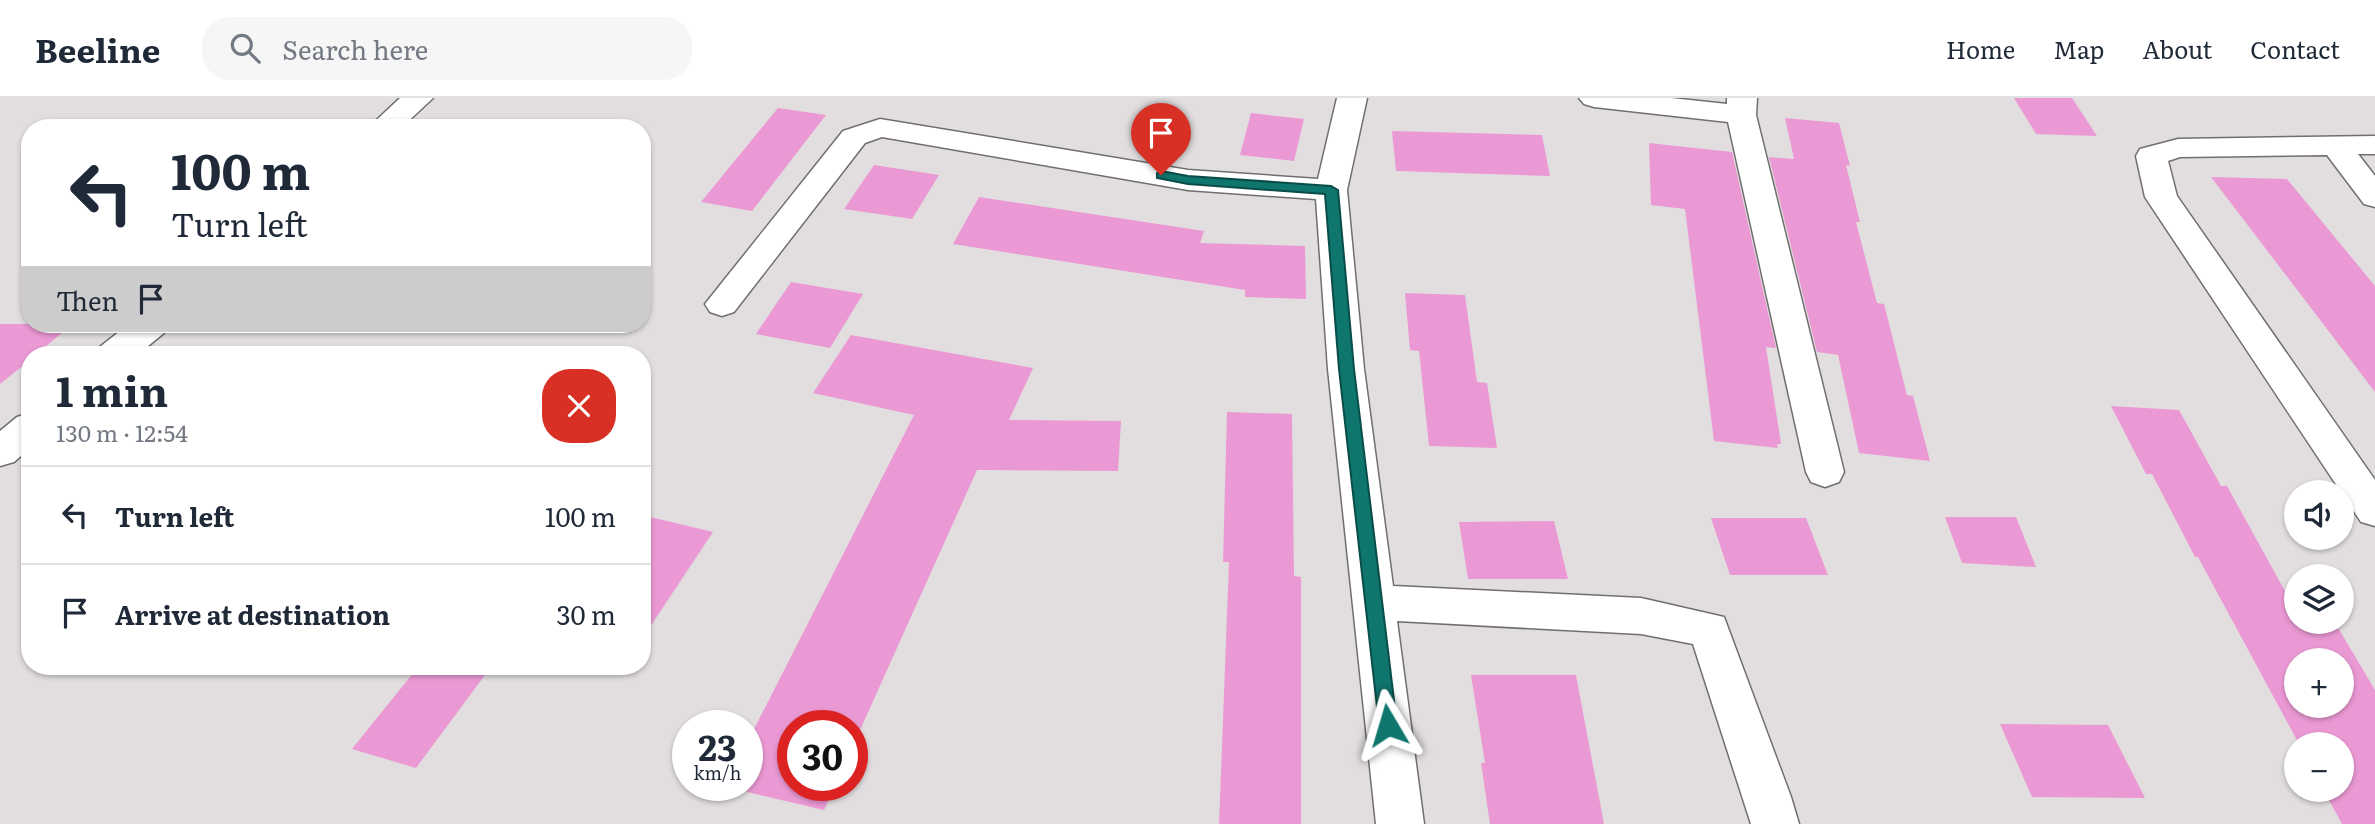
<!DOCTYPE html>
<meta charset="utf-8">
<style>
body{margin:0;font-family:Literata,serif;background:#f6f6f7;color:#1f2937;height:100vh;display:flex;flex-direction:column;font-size:26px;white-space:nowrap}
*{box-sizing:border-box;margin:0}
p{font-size:23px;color:#747a83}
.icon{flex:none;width:38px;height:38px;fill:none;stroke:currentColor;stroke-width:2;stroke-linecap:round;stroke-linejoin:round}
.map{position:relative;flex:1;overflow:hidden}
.details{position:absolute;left:21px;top:248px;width:630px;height:329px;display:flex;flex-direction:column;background:#fff;border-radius:28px;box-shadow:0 2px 5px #0004}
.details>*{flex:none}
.banner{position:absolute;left:21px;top:21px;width:630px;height:214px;border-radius:28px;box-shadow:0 2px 5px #0004;background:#fff;color:#1f2937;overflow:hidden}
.tools{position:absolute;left:2284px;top:382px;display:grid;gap:14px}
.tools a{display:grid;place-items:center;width:70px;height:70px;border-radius:50%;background:#fff;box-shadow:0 2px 5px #0004;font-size:35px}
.speed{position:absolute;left:672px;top:612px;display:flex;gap:14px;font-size:35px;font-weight:700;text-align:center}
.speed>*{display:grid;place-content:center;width:91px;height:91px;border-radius:50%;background:#fff;box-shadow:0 2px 5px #0004;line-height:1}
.speed small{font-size:18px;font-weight:400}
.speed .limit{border:10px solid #d22;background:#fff;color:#111}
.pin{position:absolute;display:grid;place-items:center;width:60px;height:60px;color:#fff;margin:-72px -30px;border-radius:50% 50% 50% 0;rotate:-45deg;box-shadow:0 0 7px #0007}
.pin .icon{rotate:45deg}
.me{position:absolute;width:77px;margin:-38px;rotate:353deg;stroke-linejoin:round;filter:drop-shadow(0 0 5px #0008)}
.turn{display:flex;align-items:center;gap:24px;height:147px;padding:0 35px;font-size:32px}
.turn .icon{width:91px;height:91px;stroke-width:2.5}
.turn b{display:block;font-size:49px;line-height:60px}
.then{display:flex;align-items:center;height:66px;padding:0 35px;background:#0003;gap:14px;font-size:26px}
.round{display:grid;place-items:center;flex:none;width:74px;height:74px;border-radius:28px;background:#f6f6f7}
.head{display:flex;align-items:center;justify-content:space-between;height:119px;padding:0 35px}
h1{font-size:42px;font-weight:700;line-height:52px}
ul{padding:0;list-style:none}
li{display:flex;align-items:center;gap:21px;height:98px;padding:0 35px;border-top:2px solid #e0e1e3}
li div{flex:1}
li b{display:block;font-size:26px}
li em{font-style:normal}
header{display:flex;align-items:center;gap:42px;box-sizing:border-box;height:98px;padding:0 35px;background:#fff;border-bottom:2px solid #e0e1e3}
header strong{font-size:33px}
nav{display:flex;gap:38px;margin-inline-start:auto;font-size:24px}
.search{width:490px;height:63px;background:#f6f6f7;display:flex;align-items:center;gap:18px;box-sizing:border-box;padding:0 24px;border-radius:28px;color:#747a83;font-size:26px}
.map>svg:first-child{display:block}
.building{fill:#eb99d4;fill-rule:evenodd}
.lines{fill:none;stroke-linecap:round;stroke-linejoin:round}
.minor-casing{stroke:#716e6e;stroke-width:3}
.minor{fill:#fff;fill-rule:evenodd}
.route{fill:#0f766e;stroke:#0a4d48;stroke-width:2}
</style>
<header>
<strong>Beeline</strong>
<div class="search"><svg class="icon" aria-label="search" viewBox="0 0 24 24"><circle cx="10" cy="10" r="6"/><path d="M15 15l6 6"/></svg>Search here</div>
<nav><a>Home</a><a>Map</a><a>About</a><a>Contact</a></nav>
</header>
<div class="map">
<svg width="2375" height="726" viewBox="0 0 2375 726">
<rect width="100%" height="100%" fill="#e2dedf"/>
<path class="building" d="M 2014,0 L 2072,0 L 2097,38 L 2036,36 Z
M 778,10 L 826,17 L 752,113 L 701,104 Z
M 1251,15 L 1304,21 L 1294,63 L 1240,57 Z
M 1785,20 L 1839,25 L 1850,68 L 1846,67 L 1860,124 L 1856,124 L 1877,205 L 1884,206 L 1907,297 L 1913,298 L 1930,363 L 1859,355 L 1838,257 L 1817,254 L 1769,59 L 1794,61 Z
M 1392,33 L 1542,37 L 1550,78 L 1396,73 Z
M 1649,45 L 1732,54 L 1776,250 L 1766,249 L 1781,346 L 1777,346 L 1778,350 L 1714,343 L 1685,111 L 1651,107 Z
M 874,67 L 939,77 L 912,121 L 844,111 Z
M 2211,79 L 2287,81 L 2375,188 L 2375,294 Z
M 979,99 L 1204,133 L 1200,145 L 1305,148 L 1306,201 L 1245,199 L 1245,192 L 953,146 Z
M 791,184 L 863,196 L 830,250 L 756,236 Z
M 1405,195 L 1465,197 L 1477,284 L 1487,285 L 1497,350 L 1429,348 L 1419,253 L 1410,252 Z
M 0,226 L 73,226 L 35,257 L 30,257 L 30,262 L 0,286 Z
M 851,237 L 1033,270 L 1009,322 L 1121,323 L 1118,373 L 977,372 L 852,650 L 852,628 L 793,628 L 793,688 L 835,688 L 824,712 L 747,694 L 747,645 L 914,317 L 813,295 Z
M 2111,308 L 2179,312 L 2221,388 L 2227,388 L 2296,513 L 2296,523 L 2334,523 L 2375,592 L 2375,726 L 2342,726 L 2323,691 L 2342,691 L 2342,646 L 2299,646 L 2198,459 L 2195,459 L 2152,376 L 2146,376 ZM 2296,562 L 2342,562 L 2342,607 L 2296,607 Z
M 1227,314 L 1292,316 L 1294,478 L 1301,479 L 1301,726 L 1219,726 L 1229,464 L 1223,464 Z
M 642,417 L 713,434 L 642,541 Z
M 1945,419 L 2016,419 L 2036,469 L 1962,465 Z
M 1711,420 L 1806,420 L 1828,477 L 1730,477 Z
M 1554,423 L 1568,481 L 1468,481 L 1459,424 Z
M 418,569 L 491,569 L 416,670 L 352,651 Z
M 1471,577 L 1576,577 L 1604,726 L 1490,726 L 1481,665 L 1485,665 Z
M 2000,626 L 2108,627 L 2145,700 L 2032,699 Z"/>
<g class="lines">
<defs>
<path id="minor" d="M 400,0 L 433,0 L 401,30 L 368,30 Z
M 1337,0 L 1367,0 L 1347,92 L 1364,271 L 1393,488 L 1641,500 L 1724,519 L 1791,699 L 1799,726 L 1751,726 L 1693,546 L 1641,536 L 1397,523 L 1424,726 L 1376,726 L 1328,271 L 1316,101 L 1188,92 L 882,39 L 865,45 L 734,214 L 722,218 L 710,214 L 705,206 L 843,33 L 880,21 L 1188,72 L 1318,81 Z
M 1579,0 L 1671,0 L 1727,6 L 1727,0 L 1757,0 L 1756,17 L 1844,374 L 1839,384 L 1825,389 L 1811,384 L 1806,374 L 1728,24 L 1594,9 L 1584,6 Z
M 2375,38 L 2375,56 L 2358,56 L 2375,78 L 2375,109 L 2364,106 L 2327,57 L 2180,59 L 2168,63 L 2177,98 L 2375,382 L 2375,428 L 2361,424 L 2145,99 L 2136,58 L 2140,51 L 2178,41 Z
M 129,226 L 170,226 L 164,235 L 137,257 L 96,257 L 101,248 Z
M 30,315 L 30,350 L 14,364 L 0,368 L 0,333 L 17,319 Z"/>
</defs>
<use href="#minor" class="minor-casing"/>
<use href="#minor" class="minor"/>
</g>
<path class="route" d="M 1161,73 L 1188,78 L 1331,88 L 1338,92 L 1354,271 L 1397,627 L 1395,633 L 1388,635 L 1381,633 L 1379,627 L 1339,271 L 1325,96 L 1188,86 L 1157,80 L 1157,75 Z"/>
</svg>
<div class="tools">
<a><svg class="icon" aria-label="sound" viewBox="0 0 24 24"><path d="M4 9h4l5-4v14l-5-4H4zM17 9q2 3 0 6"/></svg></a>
<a><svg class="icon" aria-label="layers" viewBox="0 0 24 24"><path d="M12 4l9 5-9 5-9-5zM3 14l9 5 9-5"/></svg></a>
<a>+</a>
<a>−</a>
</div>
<div class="speed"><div>23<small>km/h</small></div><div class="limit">30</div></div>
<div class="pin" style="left:1161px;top:77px;background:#d93025"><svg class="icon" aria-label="arrive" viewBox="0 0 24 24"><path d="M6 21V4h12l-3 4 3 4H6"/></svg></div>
<svg class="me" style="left:1388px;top:627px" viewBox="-20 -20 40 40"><path d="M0-17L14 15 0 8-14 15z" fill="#0f766e" stroke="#fff" stroke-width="4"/></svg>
<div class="banner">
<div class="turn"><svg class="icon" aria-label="left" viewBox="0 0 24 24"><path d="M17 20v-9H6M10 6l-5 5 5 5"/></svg><div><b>100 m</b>Turn left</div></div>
<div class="then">Then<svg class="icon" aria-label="arrive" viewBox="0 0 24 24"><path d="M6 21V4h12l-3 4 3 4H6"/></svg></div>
</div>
<section class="details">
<div class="head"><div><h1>1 min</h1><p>130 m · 12:54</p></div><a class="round" style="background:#d93025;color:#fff"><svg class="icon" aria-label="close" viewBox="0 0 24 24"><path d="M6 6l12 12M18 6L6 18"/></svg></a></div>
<ul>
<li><svg class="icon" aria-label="left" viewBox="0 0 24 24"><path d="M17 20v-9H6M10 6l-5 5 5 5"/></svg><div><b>Turn left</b></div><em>100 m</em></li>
<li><svg class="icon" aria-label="arrive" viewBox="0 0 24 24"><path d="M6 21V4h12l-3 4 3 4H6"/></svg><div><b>Arrive at destination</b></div><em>30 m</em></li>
</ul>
</section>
</div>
